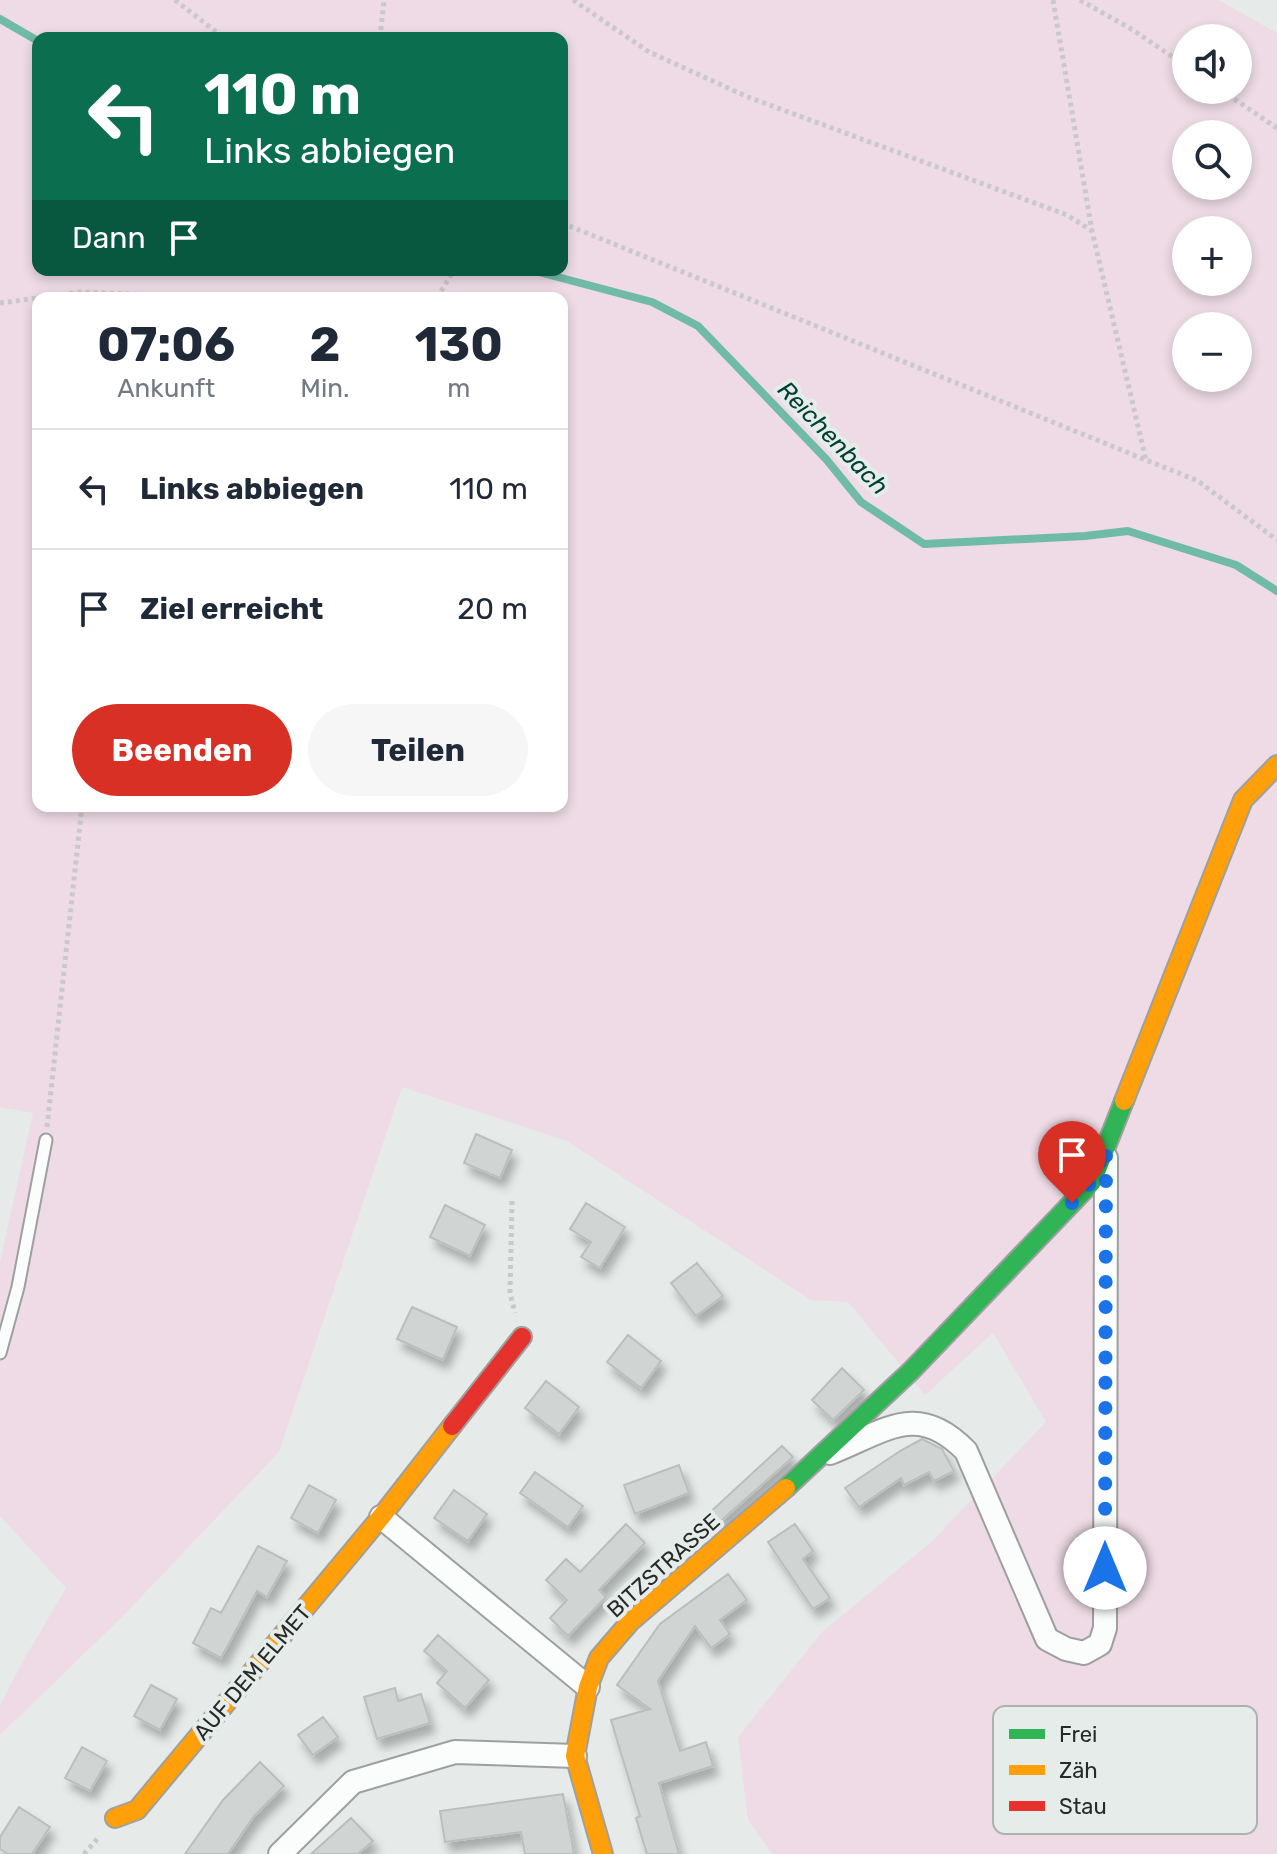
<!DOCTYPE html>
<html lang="de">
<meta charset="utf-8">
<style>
body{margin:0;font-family:Rubik,sans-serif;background:#f6f6f7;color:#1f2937;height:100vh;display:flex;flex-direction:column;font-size:30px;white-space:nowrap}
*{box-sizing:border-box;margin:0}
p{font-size:26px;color:#747a83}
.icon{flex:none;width:44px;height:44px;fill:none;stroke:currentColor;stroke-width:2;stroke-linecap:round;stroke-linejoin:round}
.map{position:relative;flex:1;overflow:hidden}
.drawer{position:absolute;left:32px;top:292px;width:536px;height:520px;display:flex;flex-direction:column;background:#fff;border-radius:16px;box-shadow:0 4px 12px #0003}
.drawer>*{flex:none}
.guide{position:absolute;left:32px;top:32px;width:536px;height:244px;border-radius:16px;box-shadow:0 4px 12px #0003;background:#0b6e4f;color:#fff;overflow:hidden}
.tools{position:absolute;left:1172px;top:24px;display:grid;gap:16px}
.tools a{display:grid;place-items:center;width:80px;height:80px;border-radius:50%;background:#fff;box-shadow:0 4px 12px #0003;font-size:40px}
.pin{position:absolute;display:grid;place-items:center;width:68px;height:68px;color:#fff;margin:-82px -34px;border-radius:50% 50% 50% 0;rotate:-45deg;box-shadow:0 0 8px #0007}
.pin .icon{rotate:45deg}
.me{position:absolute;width:88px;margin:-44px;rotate:0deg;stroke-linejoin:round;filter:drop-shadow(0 0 6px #0008)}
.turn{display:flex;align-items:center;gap:28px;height:168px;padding:0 40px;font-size:36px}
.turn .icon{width:104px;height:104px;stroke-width:2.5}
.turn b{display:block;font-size:56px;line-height:68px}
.then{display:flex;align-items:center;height:76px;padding:0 40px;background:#0003;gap:16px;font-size:30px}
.eta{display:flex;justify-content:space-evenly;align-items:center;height:136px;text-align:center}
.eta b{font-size:48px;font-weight:700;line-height:56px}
.primary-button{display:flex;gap:16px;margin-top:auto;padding:16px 40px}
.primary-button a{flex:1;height:92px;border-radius:48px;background:#d93025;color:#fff;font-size:32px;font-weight:700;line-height:92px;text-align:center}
.primary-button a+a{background:#f6f6f7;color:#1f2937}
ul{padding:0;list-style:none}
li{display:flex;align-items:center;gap:24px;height:120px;padding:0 40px;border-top:2px solid #e0e1e3}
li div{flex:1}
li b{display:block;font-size:30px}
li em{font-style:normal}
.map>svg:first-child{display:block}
.green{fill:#eedbe5;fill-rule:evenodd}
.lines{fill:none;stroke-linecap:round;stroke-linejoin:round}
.stream{stroke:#70baa8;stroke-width:8}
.building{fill:#d0d4d3;stroke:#bbbebd;stroke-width:2;filter:url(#shadow)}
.lane-casing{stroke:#9da09f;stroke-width:15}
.street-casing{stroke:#9da09f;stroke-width:26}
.fast-casing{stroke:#9da09f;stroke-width:22}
.slow-casing{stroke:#9da09f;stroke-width:22}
.jam-casing{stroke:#9da09f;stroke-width:22}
.path{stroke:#c9c9c9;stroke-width:5;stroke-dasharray:4 4;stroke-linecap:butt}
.lane{stroke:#fbfcfc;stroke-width:11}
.street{stroke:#fbfcfc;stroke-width:22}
.fast{stroke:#30b455;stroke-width:18}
.slow{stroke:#ff9f0a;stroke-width:18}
.jam{stroke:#e5322d;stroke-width:18}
.route{stroke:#1a73e8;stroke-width:14;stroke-dasharray:0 25.2}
.labels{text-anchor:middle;stroke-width:8;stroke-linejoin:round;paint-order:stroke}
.street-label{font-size:22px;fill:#282a29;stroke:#e5ece9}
.water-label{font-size:24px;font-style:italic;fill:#004033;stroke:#e5ece9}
.key{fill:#e5ece9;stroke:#acb2af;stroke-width:2}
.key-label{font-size:22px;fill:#282a29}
</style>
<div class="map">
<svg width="1277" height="1854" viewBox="0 0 1277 1854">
<defs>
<filter id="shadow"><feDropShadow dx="5" dy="9" stdDeviation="4" flood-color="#0004"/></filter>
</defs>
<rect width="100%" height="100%" fill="#e6ebe9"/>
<path class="green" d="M 0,0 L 1219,0 L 1277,33 L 1277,1854 L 772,1854 L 748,1820 L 738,1737 L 822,1632 L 930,1543 L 1046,1422 L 993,1333 L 925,1395 L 848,1302 L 811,1300 L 567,1141 L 402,1087 L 279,1452 L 122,1617 L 0,1735 L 0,1706 L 23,1661 L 66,1588 L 0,1516 L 0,1262 L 33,1113 L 0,1107 ZM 38,38 L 562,38 L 562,270 L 38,270 ZM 1186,38 L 1238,38 L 1238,90 L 1186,90 ZM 1186,134 L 1238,134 L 1238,186 L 1186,186 ZM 1186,230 L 1238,230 L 1238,282 L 1186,282 ZM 38,298 L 562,298 L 562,806 L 38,806 ZM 1186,326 L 1238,326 L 1238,378 L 1186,378 Z"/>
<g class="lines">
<path class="stream" d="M 0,19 L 38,41
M 519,270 L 535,271 L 652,302 L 698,326 L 826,459 L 861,502 L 924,544 L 1085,536 L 1128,531 L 1236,565 L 1277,591"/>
</g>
<path class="building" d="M 476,1134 L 512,1150 L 500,1178 L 464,1163 Z
M 586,1203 L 625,1227 L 600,1268 L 581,1257 L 591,1242 L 570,1229 Z
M 445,1205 L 485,1225 L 470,1256 L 430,1237 Z
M 697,1263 L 723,1296 L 696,1316 L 671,1283 Z
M 412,1307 L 457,1327 L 443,1360 L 397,1339 Z
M 628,1335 L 661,1361 L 641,1388 L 607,1362 Z
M 842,1368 L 864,1390 L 833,1420 L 812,1400 Z
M 546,1381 L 579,1407 L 559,1434 L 525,1408 Z
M 922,1439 L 942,1449 L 954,1471 L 934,1481 L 929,1472 L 904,1485 L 901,1478 L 859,1507 L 845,1488 L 900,1451 Z
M 782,1446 L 793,1457 L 716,1525 L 707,1515 Z
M 679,1465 L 689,1493 L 635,1514 L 624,1485 Z
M 535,1472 L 583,1506 L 568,1527 L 520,1493 Z
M 309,1485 L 336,1500 L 318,1533 L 291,1518 Z
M 454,1490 L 487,1514 L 468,1541 L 434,1518 Z
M 626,1524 L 645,1543 L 599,1590 L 606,1597 L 568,1636 L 550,1618 L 567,1600 L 546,1580 L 566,1559 L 580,1572 Z
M 795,1524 L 813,1551 L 803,1559 L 830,1598 L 813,1609 L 768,1542 Z
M 258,1546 L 287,1561 L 267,1597 L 257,1591 L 221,1658 L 193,1643 L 211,1608 L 221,1613 Z
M 728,1574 L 747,1600 L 720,1620 L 730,1634 L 711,1648 L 695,1626 L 658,1681 L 680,1751 L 706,1742 L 713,1766 L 659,1783 L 679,1854 L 647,1854 L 636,1818 L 640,1816 L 611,1720 L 650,1709 L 617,1685 L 660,1624 Z
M 438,1635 L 489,1680 L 465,1708 L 437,1683 L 447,1671 L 424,1651 Z
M 151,1685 L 177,1699 L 160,1730 L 134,1716 Z
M 395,1688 L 398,1701 L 421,1694 L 430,1723 L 377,1739 L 364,1697 Z
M 323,1717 L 338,1737 L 313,1755 L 298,1735 Z
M 82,1747 L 107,1761 L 90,1791 L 65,1778 Z
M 260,1762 L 284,1786 L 254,1816 L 228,1854 L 185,1854 L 223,1800 Z
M 563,1794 L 574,1854 L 525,1854 L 521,1832 L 445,1842 L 440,1811 Z
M 19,1807 L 50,1827 L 32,1854 L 8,1854 L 0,1849 L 0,1837 Z
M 351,1818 L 373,1841 L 358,1854 L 311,1854 Z"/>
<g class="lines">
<defs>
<path id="lane" d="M 0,1353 L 18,1287 L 46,1140"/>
<path id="street" d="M 830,1453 C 886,1431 917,1401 966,1451 L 1047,1639 L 1066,1649 L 1084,1653 L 1100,1644 L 1105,1628 L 1106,1158
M 381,1517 L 588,1687
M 280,1854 L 353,1782 L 455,1752 L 575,1756"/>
<path id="fast" d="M 786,1488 L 911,1371 L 1092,1182 L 1124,1101"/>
<path id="slow" d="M 1124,1101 L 1243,800 L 1277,765
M 115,1818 L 137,1810 L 381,1517 L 452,1426
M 603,1854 L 575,1756 L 588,1687 L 599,1658 L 630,1622 L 786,1488"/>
<path id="jam" d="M 452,1426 L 522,1337"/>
</defs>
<use href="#lane" class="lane-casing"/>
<use href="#street" class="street-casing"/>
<use href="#fast" class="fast-casing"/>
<use href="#slow" class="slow-casing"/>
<use href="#jam" class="jam-casing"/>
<path class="path" d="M 175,0 L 224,38
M 573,0 L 649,52 L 748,97 L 1067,215 L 1092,231
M 1053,0 L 1092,231 L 1146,460
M 1080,0 L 1133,30 L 1186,66
M 380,38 L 384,0
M 1221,90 L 1277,128
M 562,223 L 1198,481 L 1277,540
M 38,298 L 81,292 L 232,298
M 437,298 L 454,270
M 0,303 L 38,298
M 47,1127 L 82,806
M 512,1201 L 510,1293 L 515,1313
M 84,1854 L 99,1837"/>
<use href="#lane" class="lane"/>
<use href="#street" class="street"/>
<use href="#fast" class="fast"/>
<use href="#slow" class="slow"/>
<use href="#jam" class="jam"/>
</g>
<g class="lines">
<path class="route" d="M 1072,1203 L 1092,1182 L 1106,1147 L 1105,1568"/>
</g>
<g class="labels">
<g class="street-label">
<text transform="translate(663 1565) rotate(-42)" y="8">BITZSTRASSE</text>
<text transform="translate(252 1672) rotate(-50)" y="8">AUF DEM ELMET</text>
</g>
<g class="water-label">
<text transform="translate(833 438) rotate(46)" y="8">Reichenbach</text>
</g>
</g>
<rect x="993" y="1706" width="264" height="128" rx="12" class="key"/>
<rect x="1009" y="1729" width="36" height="10" fill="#30b455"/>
<rect x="1009" y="1765" width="36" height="10" fill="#ff9f0a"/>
<rect x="1009" y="1801" width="36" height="10" fill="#e5322d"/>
<g class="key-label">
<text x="1059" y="1742">Frei</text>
<text x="1059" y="1778">Zäh</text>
<text x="1059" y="1814">Stau</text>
</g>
</svg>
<div class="tools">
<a><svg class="icon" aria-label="sound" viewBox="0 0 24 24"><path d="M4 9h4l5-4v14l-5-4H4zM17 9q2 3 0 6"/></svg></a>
<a><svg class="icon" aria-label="search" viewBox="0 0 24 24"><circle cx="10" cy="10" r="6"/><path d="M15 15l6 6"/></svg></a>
<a>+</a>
<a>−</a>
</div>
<div class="pin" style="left:1072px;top:1203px;background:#d93025"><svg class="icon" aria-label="arrive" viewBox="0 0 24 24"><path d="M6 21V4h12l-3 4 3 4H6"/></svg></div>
<svg class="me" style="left:1105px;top:1568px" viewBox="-20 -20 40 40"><circle r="19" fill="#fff"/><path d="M0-13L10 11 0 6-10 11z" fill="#1a73e8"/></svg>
<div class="guide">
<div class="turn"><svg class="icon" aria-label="left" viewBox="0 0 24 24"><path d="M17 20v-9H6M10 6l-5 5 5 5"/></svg><div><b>110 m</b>Links abbiegen</div></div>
<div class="then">Dann<svg class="icon" aria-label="arrive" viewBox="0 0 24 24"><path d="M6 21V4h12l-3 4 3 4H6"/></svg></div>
</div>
<section class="drawer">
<div class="eta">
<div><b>07:06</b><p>Ankunft</p></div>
<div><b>2</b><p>Min.</p></div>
<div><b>130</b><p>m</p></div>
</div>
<ul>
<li><svg class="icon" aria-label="left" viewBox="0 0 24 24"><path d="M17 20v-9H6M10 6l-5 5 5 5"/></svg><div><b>Links abbiegen</b></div><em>110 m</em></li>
<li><svg class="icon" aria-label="arrive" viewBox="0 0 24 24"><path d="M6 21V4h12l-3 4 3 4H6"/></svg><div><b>Ziel erreicht</b></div><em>20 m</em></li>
</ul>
<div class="primary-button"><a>Beenden</a><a>Teilen</a></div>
</section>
</div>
